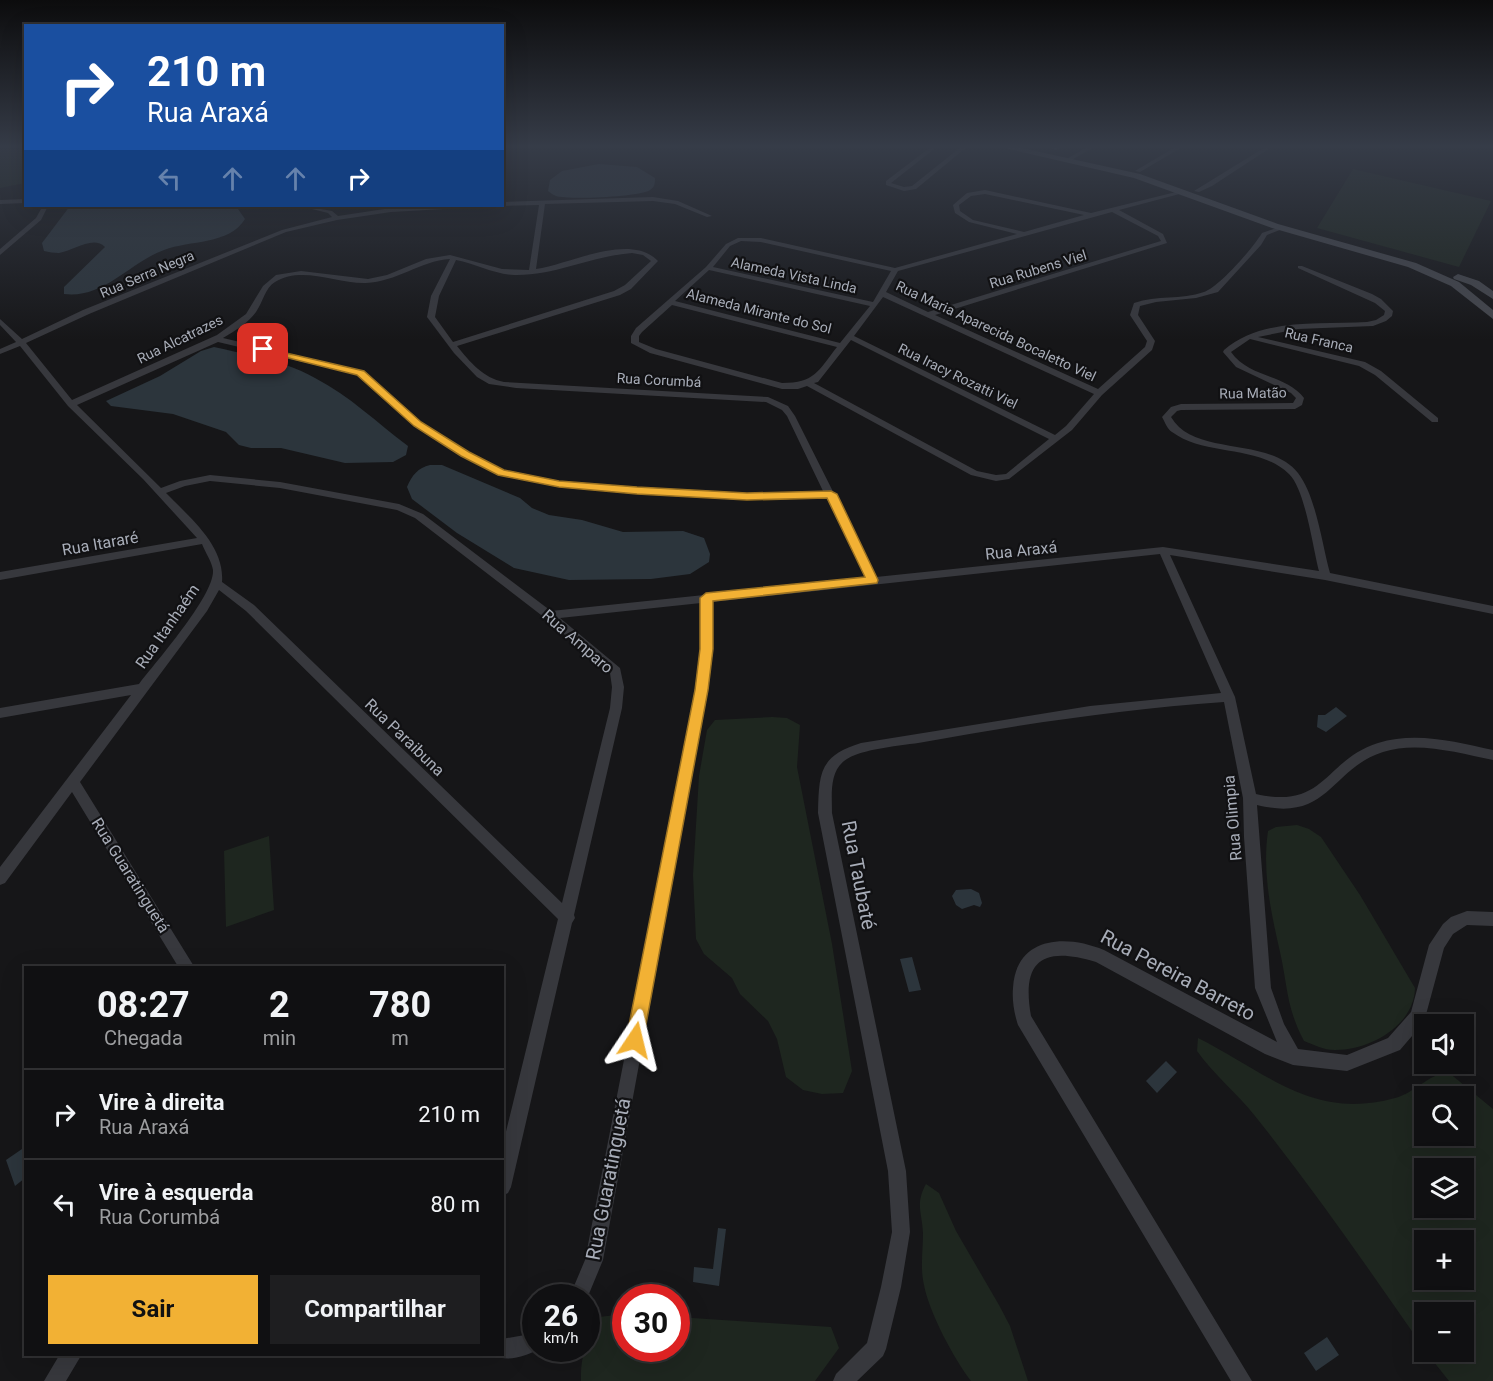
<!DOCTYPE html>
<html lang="pt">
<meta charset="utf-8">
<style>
body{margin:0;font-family:Roboto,sans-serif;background:#1e1e20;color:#f1f3f6;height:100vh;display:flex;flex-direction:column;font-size:22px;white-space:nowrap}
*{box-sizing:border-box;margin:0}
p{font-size:20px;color:#9c9d9f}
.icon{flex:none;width:33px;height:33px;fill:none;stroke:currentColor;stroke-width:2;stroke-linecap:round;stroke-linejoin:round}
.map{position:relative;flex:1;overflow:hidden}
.drawer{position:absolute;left:24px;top:966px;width:480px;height:390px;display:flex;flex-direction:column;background:#101012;border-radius:0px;box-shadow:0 6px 24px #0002,0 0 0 2px #303032}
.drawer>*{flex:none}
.banner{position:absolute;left:24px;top:24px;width:480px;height:183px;border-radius:0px;box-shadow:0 6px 24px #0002,0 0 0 2px #303032;background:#1a4fa0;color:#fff;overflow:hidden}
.tools{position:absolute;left:1414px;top:1014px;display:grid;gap:12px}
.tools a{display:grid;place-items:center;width:60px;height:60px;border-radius:0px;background:#101012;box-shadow:0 6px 24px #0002,0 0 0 2px #303032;font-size:30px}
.speed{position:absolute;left:522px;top:1284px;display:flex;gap:12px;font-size:30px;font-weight:700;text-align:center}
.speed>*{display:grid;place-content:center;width:78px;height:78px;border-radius:50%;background:#101012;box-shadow:0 6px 24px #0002,0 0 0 2px #303032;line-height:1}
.speed small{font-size:15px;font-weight:400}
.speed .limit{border:9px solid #d22;background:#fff;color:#111}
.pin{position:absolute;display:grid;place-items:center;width:51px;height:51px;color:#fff;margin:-26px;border-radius:12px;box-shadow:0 3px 9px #0006}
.me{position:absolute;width:66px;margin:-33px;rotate:10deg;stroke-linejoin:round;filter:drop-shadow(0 0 4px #0008)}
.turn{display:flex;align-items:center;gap:21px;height:126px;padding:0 24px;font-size:27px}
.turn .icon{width:78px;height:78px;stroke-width:2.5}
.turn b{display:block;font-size:42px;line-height:51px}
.lanes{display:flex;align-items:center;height:57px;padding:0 24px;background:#0003;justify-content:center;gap:30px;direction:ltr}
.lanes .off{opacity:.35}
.eta{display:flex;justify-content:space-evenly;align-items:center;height:102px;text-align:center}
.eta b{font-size:36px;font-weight:700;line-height:42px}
.cta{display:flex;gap:12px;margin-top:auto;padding:12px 24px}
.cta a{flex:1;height:69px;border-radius:0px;background:#f2b134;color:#111;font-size:24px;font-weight:700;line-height:69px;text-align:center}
.cta a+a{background:#1e1e20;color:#f1f3f6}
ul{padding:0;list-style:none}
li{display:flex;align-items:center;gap:18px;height:90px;padding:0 24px;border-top:2px solid #303032}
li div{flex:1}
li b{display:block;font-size:22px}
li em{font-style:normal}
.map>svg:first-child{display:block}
.green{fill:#1e261f;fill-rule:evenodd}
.water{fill:#2c353c}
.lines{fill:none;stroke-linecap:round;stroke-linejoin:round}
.street{fill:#37383d;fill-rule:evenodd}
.secondary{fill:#45474d;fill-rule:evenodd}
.wall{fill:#47494d}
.route{fill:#f2b134;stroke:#9d7322;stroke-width:1.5}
.labels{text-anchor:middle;stroke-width:4.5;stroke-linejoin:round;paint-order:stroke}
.far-street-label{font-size:14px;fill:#a8adb8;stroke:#111113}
.street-label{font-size:16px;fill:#a8adb8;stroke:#111113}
.near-street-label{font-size:20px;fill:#a8adb8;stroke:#111113}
</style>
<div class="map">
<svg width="1493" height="1381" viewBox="0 0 1493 1381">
<rect width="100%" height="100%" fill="#161618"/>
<path class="green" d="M 0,146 L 25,146 L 25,183 L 0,188 Z
M 1353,169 L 1491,201 L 1459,267 L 1317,228 Z
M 772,717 L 787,718 L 800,725 L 797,767 L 832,944 L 852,1071 L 843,1093 L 822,1094 L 803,1090 L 786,1077 L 777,1039 L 768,1021 L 740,994 L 732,978 L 704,954 L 696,939 L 693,875 L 699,776 L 707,730 L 715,720 Z
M 1297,825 L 1309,829 L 1321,837 L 1360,895 L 1415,988 C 1414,1026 1370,1050 1335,1050 C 1324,1050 1314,1045 1304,1041 C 1286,1007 1288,987 1280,952 C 1271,912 1262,873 1268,831 L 1276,827 Z
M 269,836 L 274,910 L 226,927 L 224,851 Z
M 1198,1038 C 1266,1072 1313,1121 1395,1098 C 1415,1093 1427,1075 1448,1072 L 1493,1109 L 1493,1381 L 1449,1381 L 1426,1352 L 1464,1352 L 1464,1312 L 1425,1312 L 1425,1350 C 1370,1271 1315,1191 1255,1116 C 1237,1093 1214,1075 1197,1051 ZM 1425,1096 L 1464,1096 L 1464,1136 L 1425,1136 ZM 1464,1168 L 1464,1208 L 1425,1208 L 1425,1168 ZM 1464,1240 L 1464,1280 L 1425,1280 L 1425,1240 Z
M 926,1184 L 939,1193 L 956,1231 L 999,1305 L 1010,1326 L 1028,1381 L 971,1381 C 954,1359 929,1312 924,1285 C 920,1268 923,1251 923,1233 C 922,1212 915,1204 926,1184 Z
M 625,1314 L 626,1348 L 676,1348 L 677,1317 L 831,1327 L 839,1348 L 815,1381 L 581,1381 C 580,1357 587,1338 599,1317 Z"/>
<path class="water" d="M 599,164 L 637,167 L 655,178 C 655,183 655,187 650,190 C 640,197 568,200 556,196 C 553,195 551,193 548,191 L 550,180 L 562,171 Z
M 70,206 L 222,206 L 238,209 L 245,219 C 229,245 190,240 164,250 C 130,262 104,299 64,294 L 64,287 L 105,247 C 93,235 73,251 59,253 C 54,253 49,252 44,251 L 42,243 Z
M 214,347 C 248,355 285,361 315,378 C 350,396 377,423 408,446 L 406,455 L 393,462 L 345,463 L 281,448 L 251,448 L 239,445 L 226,432 L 173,414 L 111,406 L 106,401 L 160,376 L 201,351 Z
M 430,465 L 442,465 L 520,498 L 532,508 L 549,515 L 582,520 L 623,532 L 683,531 L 704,538 L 710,554 L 709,562 L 690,574 L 651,579 L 569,580 L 514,568 L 457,533 L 412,499 L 407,487 C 412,475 418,468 430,465 Z
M 1336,707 L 1347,716 L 1326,732 L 1317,727 L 1318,715 L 1325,715 Z
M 971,889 L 979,893 L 982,903 L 980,907 L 974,905 L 962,909 L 956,905 L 952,896 L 956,890 Z
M 912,957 L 921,990 L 909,992 L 900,959 Z
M 1166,1061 L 1177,1072 L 1157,1093 L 1146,1081 Z
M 22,1149 L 25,1158 L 25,1178 L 15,1186 L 6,1160 Z
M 718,1228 L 726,1229 L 719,1286 L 693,1282 L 694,1267 L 713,1269 Z
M 1327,1337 L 1339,1355 L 1316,1371 L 1304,1353 Z"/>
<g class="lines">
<path class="street" d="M 932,146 L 938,146 L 891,183 L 904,187 L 912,186 L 962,146 L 968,146 L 916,189 L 904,191 L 886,185 L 886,181 Z
M 1089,146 L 1096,146 L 1068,162 L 1063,161 Z
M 1177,146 L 1184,146 L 1140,172 L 1135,171 Z
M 1267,146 L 1273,146 L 1212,186 L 1199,192 L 1194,191 Z
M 985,190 L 1091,213 L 1184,190 L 1187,192 L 1119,210 L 1163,234 L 1167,243 L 935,315 L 1098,389 L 1145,347 L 1147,341 L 1130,315 L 1134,303 C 1157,295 1181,300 1204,292 C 1219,287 1253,248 1262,233 L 1282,226 L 1285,228 L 1267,235 L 1261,245 L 1218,292 L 1196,298 L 1156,302 L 1140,306 L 1138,315 L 1155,341 L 1152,350 L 1102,395 L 1072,430 L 1009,479 L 996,481 L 971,475 L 807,386 L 798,389 L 782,389 L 650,353 L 631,343 L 631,336 L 636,328 L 706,267 L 726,244 L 738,238 L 761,238 L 895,268 L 1017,234 L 969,222 L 955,213 L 953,205 L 967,193 ZM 985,194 L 1084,215 L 1024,232 L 973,220 L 960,211 L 959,205 L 971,196 ZM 1112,212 L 1158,236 L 1161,241 L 928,312 L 886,292 L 898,271 ZM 741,241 L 761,242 L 891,271 L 873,302 L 713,267 L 730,246 ZM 709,270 L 870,306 L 840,343 L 675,301 ZM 883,297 L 1094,394 L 1066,426 L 1055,435 L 854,336 ZM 672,305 L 837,347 C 818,371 815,383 782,383 L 656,349 L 639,342 L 639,336 L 642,332 ZM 851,340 L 1049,439 L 1006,474 L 996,475 L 977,471 L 814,383 L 818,382 Z
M 653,197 L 678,201 L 712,216 L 707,217 L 675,204 L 653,201 L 545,204 L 536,269 C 571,264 630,232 658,261 L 631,289 L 620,295 L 457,346 C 470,362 483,378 504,382 L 768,397 L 788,406 L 795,416 L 876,577 L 1163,547 L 1319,571 C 1313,548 1305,489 1289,474 C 1258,444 1206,457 1172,432 C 1167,429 1165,422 1162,417 L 1171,407 L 1181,404 L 1293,403 L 1296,398 L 1291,393 L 1236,367 L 1223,352 L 1224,350 C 1262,317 1320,325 1367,322 L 1376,320 L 1384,315 L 1385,311 L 1375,303 L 1298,268 L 1298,266 L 1302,266 L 1372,294 L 1381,299 L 1393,311 L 1392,316 L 1386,321 L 1373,326 L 1298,329 L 1258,337 L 1365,362 L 1381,371 L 1438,418 L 1438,422 L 1432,422 L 1375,375 L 1359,366 L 1250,339 L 1231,352 C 1249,378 1286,374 1304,398 L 1302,405 L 1295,409 L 1181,410 L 1177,411 L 1171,417 C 1194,457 1269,436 1298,473 C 1316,496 1322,544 1330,573 L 1493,606 L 1493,614 L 1325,580 L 1170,555 L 1235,697 L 1256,794 C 1326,810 1324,760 1378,743 C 1416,731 1456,742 1493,750 L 1493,760 C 1458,753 1418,741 1383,752 C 1330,769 1329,823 1257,805 L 1271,988 L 1284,1024 L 1298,1049 L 1347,1055 L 1388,1038 L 1411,1012 L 1429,945 L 1443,924 L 1451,917 L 1467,911 L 1493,912 L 1493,926 L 1467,925 L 1453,934 L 1444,948 L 1424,1022 L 1400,1050 L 1347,1071 L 1293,1065 L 1265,1054 L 1096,962 C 1043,946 1021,960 1031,1016 L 1252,1381 L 1231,1381 L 1018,1025 C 1014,1013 1012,1000 1013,988 C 1016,936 1066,934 1104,950 L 1277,1042 L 1255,988 L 1244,837 L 1243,798 L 1224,702 C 1123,709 1023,724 924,742 C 902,746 861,748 844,761 C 829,773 832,796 832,813 L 906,1171 L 910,1232 L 901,1287 L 886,1349 L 883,1356 L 857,1381 L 833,1381 L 836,1374 L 867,1343 L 881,1287 L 892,1232 L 888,1171 L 818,813 C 819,773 819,756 861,743 L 1090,706 L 1221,693 L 1160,554 L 712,602 L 713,649 L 708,690 L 603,1260 L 586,1301 L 586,1298 L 569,1298 L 585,1260 L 696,690 L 701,649 L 701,603 L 560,618 L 620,668 L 624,687 L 622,708 L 574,915 L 575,918 L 572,923 L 511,1187 L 508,1193 L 502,1196 L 502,1148 L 558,919 L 246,611 L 219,590 L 207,611 L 80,782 L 195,968 L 179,968 L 72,792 L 5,883 L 0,885 L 0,867 L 131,695 L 0,718 L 0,708 L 139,684 C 155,663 215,595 213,570 C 212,562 205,552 202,544 L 0,580 L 0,572 L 197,538 L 143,479 L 68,406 L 20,346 L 0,354 L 0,349 L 16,342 L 0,325 L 0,319 L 22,339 L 83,310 L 282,230 L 332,217 L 328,213 L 304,207 L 303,206 L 332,211 L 338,216 L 391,208 L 465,206 L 462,208 L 391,212 L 337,220 L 286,232 L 89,314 L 26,343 L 72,400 L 217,335 L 246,314 L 263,286 L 276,275 L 301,271 L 368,279 L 387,275 L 426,259 L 450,255 L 502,269 L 529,270 L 539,205 L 502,206 L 501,206 L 502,206 L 502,202 ZM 632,253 L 643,255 L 651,261 L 625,285 L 614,291 L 453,342 L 435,317 L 439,296 L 456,260 C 476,264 494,274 514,275 C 554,276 592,256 632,253 ZM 450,259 L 431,296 L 427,317 L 454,353 L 477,377 L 489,384 L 516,388 L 766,402 L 782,410 L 787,416 L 823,491 L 747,494 L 637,488 L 559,481 L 504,470 L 468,452 L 420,422 L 364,371 L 223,338 C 235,331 248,323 256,312 C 263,302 265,288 275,282 C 302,265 337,284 366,283 C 396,282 420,261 450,259 ZM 218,342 L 358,375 L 414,426 L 462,456 L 498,474 L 559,487 L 637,494 L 747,500 L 826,497 L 866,578 L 551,611 L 423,514 L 399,504 L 280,482 L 210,475 L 180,481 L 161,488 L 77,405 ZM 210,481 L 280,488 L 397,510 L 415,518 L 545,618 L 610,673 L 612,687 L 610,708 L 562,903 L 254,605 L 222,582 C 225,545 189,517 166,493 L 185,486 Z
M 26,199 L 26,203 L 0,204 L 0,200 Z
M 38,206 L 44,206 L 47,208 L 41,220 L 0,255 L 0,249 L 36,218 L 41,209 Z
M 536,1330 L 536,1348 L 540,1348 C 528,1356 509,1362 495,1356 L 494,1354 L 502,1354 L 502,1339 L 525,1335 Z
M 60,1354 L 82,1354 L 66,1381 L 44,1381 Z"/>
<path class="secondary" d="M 996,146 L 1013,146 L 1140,174 L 1278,224 L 1416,263 L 1459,282 L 1493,310 L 1493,319 L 1451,286 L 1408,267 L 1272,228 L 1134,178 Z
M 1458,274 L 1479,281 L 1493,291 L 1493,299 L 1471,285 L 1454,279 L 1453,277 Z"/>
</g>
<path class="wall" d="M 1043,146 L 1063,146 L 1056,150 Z"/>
<linearGradient id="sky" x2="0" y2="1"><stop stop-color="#0c0c0d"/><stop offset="0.43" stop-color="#363c48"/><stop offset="1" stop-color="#363c48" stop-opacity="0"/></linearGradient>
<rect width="1493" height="340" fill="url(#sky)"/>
<path class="route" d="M 260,347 L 364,371 L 421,422 L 469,452 L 504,470 L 559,481 L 637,487 L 747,493 L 831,491 L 837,494 L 878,580 L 877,583 L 713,601 L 713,649 L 708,690 L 642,1046 L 635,1049 L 629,1046 L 626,1040 L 695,690 L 700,649 L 700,598 L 706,593 L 865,577 L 827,498 L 747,500 L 637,494 L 559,487 L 498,475 L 461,456 L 414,426 L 357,375 L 260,351 Z"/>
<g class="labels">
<g class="far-street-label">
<text transform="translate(1038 269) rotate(-17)" y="5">Rua Rubens Viel</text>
<text transform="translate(147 274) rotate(-23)" y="5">Rua Serra Negra</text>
<text transform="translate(794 275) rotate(12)" y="5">Alameda Vista Linda</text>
<text transform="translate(759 311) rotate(14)" y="5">Alameda Mirante do Sol</text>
<text transform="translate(996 331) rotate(25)" y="5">Rua Maria Aparecida Bocaletto Viel</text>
<text transform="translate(180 339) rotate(-26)" y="5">Rua Alcatrazes</text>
<text transform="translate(1319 340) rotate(13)" y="5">Rua Franca</text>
<text transform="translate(958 376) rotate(26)" y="5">Rua Iracy Rozatti Viel</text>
<text transform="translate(659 380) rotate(3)" y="5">Rua Corumbá</text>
<text transform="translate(1253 393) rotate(-1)" y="5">Rua Matão</text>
</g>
<g class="street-label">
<text transform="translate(100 543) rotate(-10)" y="6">Rua Itararé</text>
<text transform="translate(1021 550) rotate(-6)" y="6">Rua Araxá</text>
<text transform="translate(167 626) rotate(-55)" y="6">Rua Itanhaém</text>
<text transform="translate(578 641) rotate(41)" y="6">Rua Amparo</text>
<text transform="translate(405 737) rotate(44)" y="6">Rua Paraibuna</text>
<text transform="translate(1232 818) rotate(-95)" y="6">Rua Olimpia</text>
<text transform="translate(131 875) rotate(58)" y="6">Rua Guaratinguetá</text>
</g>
<g class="near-street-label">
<text transform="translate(859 875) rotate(79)" y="7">Rua Taubaté</text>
<text transform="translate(1178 975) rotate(28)" y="7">Rua Pereira Barreto</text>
<text transform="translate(608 1179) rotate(-79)" y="7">Rua Guaratinguetá</text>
</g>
</g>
</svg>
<div class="tools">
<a><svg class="icon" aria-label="sound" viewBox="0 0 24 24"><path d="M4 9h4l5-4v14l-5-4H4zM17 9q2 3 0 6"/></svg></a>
<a><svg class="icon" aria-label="search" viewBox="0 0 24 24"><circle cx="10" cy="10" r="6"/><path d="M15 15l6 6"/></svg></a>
<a><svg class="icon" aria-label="layers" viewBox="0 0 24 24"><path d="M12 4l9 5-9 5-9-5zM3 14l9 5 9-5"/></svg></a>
<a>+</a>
<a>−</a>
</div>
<div class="speed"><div>26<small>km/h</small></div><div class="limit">30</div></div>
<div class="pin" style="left:263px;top:349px;background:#d93025"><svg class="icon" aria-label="arrive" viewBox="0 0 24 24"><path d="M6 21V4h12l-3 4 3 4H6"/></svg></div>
<svg class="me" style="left:635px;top:1040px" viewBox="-20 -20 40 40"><path d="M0-17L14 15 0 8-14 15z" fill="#f2b134" stroke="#fff" stroke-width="4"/></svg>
<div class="banner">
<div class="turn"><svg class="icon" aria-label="right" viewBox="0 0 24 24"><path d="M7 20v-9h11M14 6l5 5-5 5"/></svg><div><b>210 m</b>Rua Araxá</div></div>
<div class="lanes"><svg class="icon off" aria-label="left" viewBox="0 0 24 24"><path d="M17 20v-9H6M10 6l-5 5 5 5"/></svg><svg class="icon off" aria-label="ahead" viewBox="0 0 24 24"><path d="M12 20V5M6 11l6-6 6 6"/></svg><svg class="icon off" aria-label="ahead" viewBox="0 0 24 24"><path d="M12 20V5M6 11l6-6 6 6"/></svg><svg class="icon" aria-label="right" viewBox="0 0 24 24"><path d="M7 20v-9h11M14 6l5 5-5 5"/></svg></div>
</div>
<section class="drawer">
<div class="eta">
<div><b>08:27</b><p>Chegada</p></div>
<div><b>2</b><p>min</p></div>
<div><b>780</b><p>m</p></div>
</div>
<ul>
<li><svg class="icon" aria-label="right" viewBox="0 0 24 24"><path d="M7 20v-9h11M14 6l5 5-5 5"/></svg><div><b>Vire à direita</b><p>Rua Araxá</p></div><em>210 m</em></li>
<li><svg class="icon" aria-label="left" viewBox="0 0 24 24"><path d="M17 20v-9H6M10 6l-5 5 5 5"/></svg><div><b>Vire à esquerda</b><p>Rua Corumbá</p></div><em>80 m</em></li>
</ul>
<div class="cta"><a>Sair</a><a>Compartilhar</a></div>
</section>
</div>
